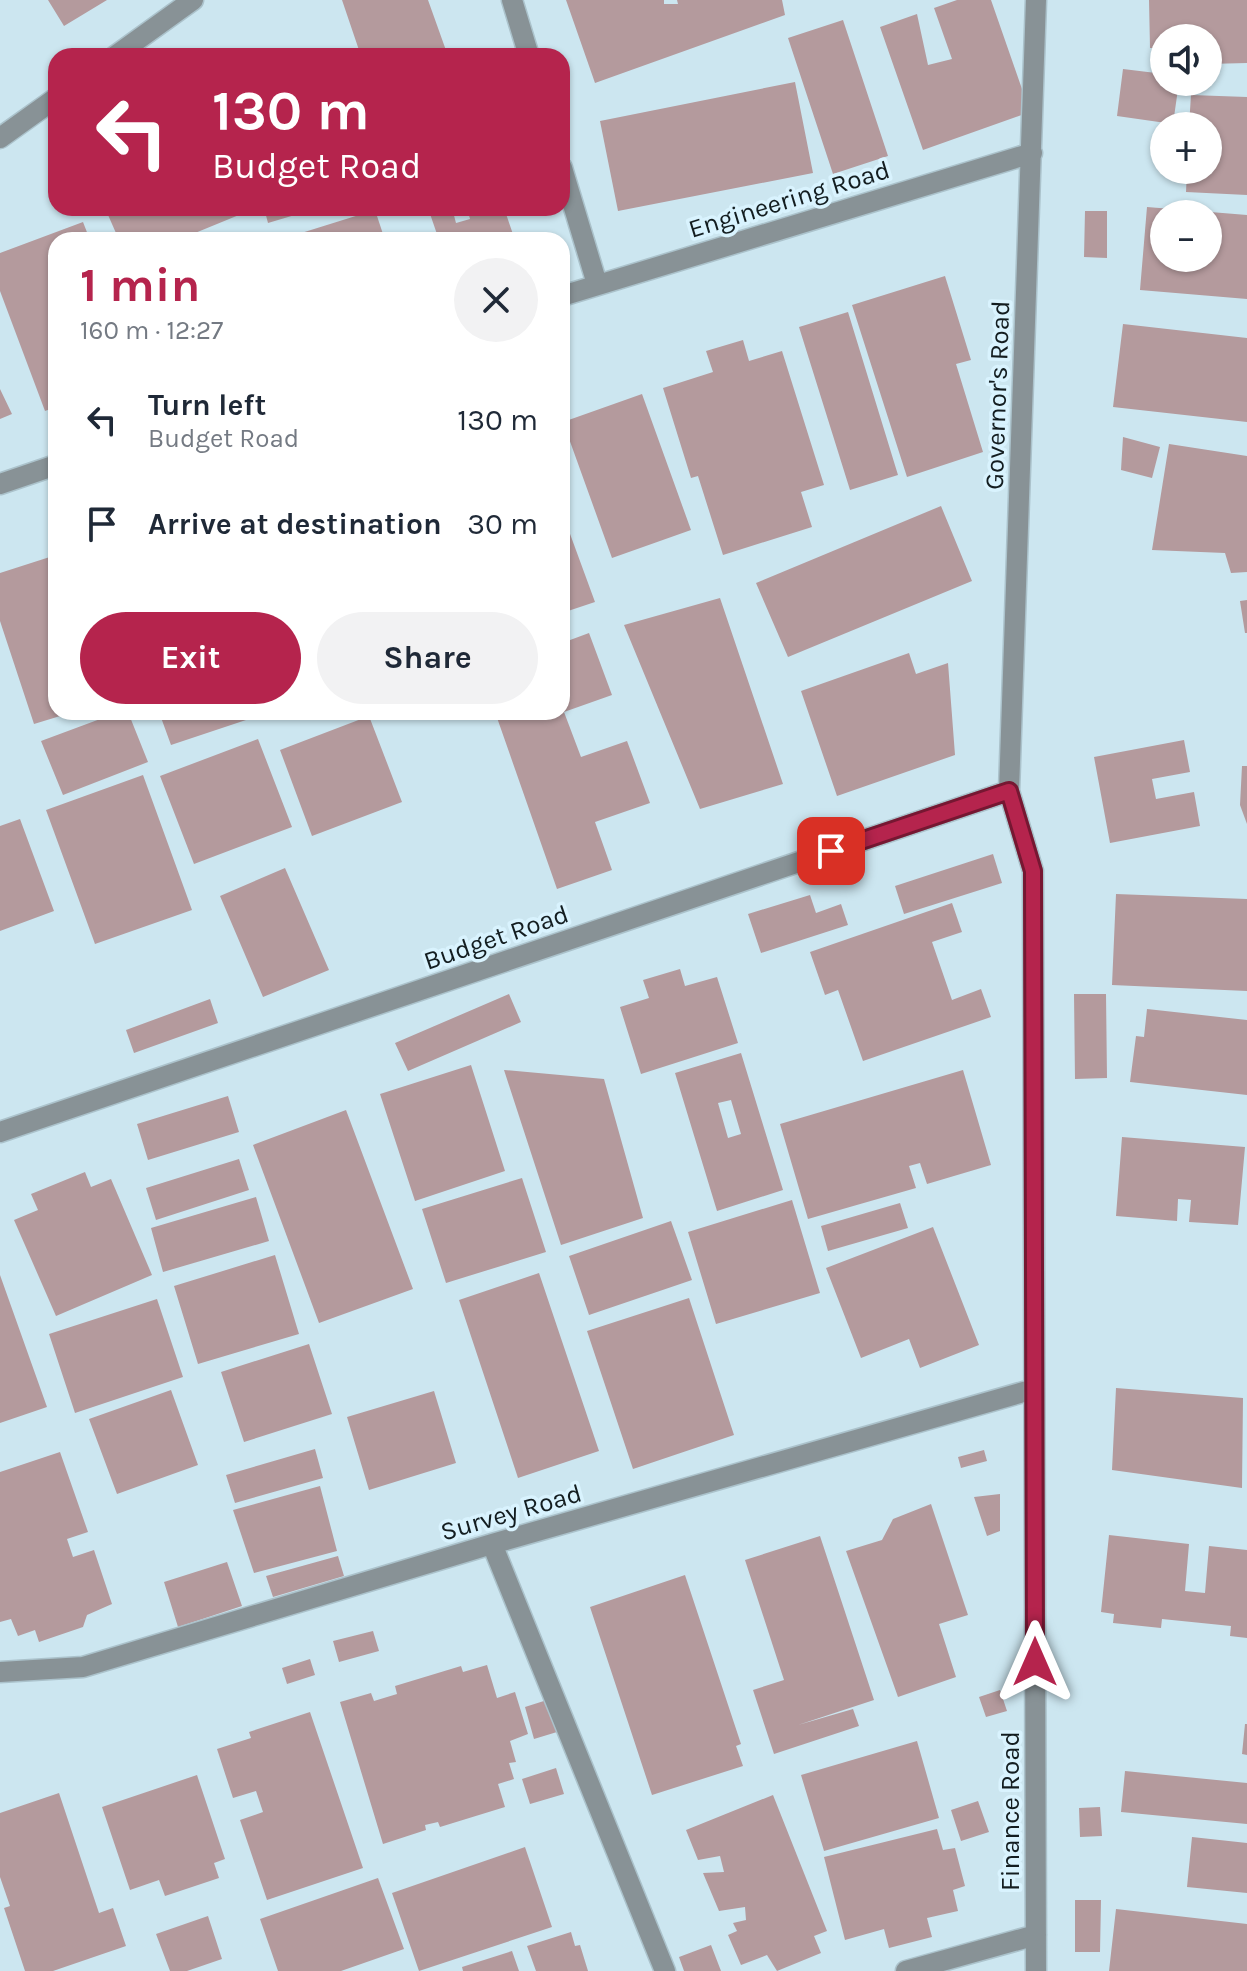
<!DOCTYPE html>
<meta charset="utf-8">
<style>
body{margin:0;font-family:Karla,sans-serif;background:#f2f2f3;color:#1f2937;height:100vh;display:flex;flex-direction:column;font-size:30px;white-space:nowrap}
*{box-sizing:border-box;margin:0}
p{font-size:26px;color:#747a83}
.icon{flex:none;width:44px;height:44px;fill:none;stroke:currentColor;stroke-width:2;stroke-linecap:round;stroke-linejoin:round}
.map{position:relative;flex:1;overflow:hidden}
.panel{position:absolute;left:48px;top:232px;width:522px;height:488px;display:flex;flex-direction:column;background:#fff;border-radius:24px;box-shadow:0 2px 6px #0004}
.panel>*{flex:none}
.guide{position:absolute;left:48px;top:48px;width:522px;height:168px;border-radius:24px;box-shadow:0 2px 6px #0004;background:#b5244d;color:#fff;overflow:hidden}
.controls{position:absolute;left:1150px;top:24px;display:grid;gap:16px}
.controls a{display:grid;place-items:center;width:72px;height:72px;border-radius:50%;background:#fff;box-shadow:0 2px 6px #0004;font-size:40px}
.pin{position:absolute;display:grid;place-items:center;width:68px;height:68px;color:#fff;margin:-34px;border-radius:16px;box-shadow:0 4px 12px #0006}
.me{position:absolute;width:88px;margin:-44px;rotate:0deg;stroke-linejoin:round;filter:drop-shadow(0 0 6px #0008)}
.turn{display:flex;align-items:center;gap:28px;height:168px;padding:0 32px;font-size:36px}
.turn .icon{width:104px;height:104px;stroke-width:2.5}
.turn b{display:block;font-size:56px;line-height:68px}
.round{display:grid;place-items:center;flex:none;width:84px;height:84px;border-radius:42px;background:#f2f2f3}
.summary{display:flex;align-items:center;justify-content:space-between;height:136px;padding:0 32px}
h1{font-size:48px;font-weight:700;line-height:60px;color:#b5244d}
.primary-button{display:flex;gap:16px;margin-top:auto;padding:16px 32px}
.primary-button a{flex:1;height:92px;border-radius:48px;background:#b5244d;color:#fff;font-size:32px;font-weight:700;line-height:92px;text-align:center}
.primary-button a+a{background:#f2f2f3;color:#1f2937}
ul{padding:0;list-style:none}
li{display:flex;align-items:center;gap:24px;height:104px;padding:0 32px}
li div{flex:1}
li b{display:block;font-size:30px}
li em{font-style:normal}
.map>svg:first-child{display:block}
.building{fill:#b49a9d;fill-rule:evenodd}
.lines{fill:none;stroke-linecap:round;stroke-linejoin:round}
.minor-casing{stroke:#abc2cb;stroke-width:23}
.minor{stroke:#889296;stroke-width:20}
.route-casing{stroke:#761732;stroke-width:20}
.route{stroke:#b5244d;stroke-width:14}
.labels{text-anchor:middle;stroke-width:7;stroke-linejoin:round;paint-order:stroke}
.street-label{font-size:26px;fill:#131d20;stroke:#d9f3fe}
</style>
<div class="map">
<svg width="1247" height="1971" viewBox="0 0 1247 1971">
<rect width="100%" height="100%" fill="#cce6f0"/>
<path class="building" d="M 48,0 L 107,0 L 64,26 Z
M 342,0 L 428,0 L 448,56 L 361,56 Z
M 566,0 L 664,0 L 664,4 L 678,4 L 677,0 L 782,0 L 785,15 L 595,83 Z
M 957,0 L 991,0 L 1030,112 L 923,150 L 880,27 L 917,14 L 928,65 L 952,59 L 934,8 Z
M 1149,0 L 1247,0 L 1247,63 L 1208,64 L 1208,38 L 1164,38 L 1164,48 L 1150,48 Z
M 843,20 L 888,156 L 833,174 L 788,38 Z
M 1123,69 L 1164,74 L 1164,82 L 1179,82 L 1173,124 L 1117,116 Z
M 795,82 L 813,173 L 618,211 L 600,121 Z
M 1191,95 L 1247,97 L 1247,195 L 1186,192 L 1187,170 L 1208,170 L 1208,126 L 1189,126 Z
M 1147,207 L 1184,210 L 1183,214 L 1164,214 L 1164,258 L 1208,258 L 1208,214 L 1197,214 L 1198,211 L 1247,215 L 1247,299 L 1140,290 Z
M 105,208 L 256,208 L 178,240 L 119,240 Z
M 264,208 L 315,208 L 315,209 L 268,223 Z
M 428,208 L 452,208 L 456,223 L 470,219 L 467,208 L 504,208 L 515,240 L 439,240 Z
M 375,210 L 385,240 L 282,240 L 282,239 Z
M 1085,211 L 1107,211 L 1107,258 L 1084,257 Z
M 83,222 L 90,240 L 56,240 L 56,407 L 45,411 L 0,291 L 0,253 Z
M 945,276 L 971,360 L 956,364 L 983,452 L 907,477 L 852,305 Z
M 848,312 L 898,475 L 850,490 L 799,327 Z
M 1123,324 L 1247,338 L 1247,422 L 1113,407 Z
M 743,340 L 749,361 L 782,351 L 824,485 L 801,492 L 812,527 L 723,555 L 698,476 L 691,478 L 663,388 L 713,372 L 706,351 Z
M 0,389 L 12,414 L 0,419 Z
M 642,394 L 691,530 L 612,558 L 563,422 Z
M 1123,437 L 1160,447 L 1152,478 L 1121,470 Z
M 1169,444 L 1247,456 L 1247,572 L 1231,573 L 1225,553 L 1152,550 Z
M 941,506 L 972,581 L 788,657 L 756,583 Z
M 562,512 L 595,602 L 562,613 Z
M 56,555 L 56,712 L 70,713 L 34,724 L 0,621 L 0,573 Z
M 720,598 L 783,784 L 700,809 L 624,625 Z
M 1247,600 L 1247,633 L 1245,633 L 1240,601 Z
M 589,633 L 612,695 L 564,712 L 581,757 L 627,741 L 650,803 L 595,822 L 612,870 L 557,889 L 495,712 L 562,712 L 562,643 Z
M 909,653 L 916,674 L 948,663 L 955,755 L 837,796 L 801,691 Z
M 119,712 L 128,712 L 148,762 L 63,795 L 41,741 Z
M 159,712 L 247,712 L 249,719 L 171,745 Z
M 369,716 L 402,802 L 312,836 L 280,750 Z
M 258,739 L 292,827 L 194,864 L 160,776 Z
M 1184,740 L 1190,772 L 1152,779 L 1156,799 L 1194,792 L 1200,826 L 1110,843 L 1094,757 Z
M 1242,766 L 1247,766 L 1247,824 L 1240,805 Z
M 143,775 L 192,910 L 95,944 L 46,810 Z
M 20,819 L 54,911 L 0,931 L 0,826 Z
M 993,854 L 1002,883 L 904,914 L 895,886 Z
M 285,868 L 329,970 L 263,997 L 220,896 Z
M 1116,894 L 1247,899 L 1247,991 L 1112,985 Z
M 810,895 L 816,913 L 841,904 L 848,925 L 761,953 L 748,914 Z
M 952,903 L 962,932 L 932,942 L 952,1000 L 981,989 L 991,1017 L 863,1061 L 838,990 L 825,995 L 810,952 Z
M 680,969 L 685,986 L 717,977 L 738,1043 L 641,1074 L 620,1007 L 649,998 L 643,980 Z
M 509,994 L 521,1022 L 408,1071 L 395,1043 Z
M 1074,994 L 1106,994 L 1107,1078 L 1075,1079 Z
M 210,999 L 218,1023 L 134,1053 L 126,1030 Z
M 1147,1009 L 1247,1020 L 1247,1095 L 1130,1082 L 1136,1036 L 1144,1037 Z
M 741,1053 L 783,1190 L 717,1211 L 675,1073 ZM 731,1100 L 741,1134 L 728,1138 L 718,1103 Z
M 471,1065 L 505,1171 L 415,1201 L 380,1094 Z
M 504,1070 L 604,1079 L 643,1218 L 561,1245 Z
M 963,1070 L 991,1165 L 927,1184 L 920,1163 L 909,1166 L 916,1188 L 808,1219 L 780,1124 Z
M 228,1096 L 239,1132 L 148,1160 L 137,1124 Z
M 346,1110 L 413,1289 L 319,1323 L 253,1145 Z
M 1122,1137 L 1245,1147 L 1238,1225 L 1189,1222 L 1191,1200 L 1178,1199 L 1177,1221 L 1116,1216 Z
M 239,1159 L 249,1190 L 156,1220 L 146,1188 Z
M 85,1172 L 91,1187 L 111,1179 L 152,1275 L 56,1316 L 14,1220 L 38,1210 L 31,1194 Z
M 522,1178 L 546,1252 L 446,1283 L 422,1209 Z
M 256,1197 L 269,1241 L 163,1272 L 151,1228 Z
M 792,1200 L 820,1293 L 716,1324 L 688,1232 Z
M 900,1203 L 908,1228 L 828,1251 L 821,1226 Z
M 671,1221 L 692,1280 L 589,1315 L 569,1256 Z
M 933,1227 L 979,1345 L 920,1368 L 909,1339 L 861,1358 L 826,1268 Z
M 275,1255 L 299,1334 L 198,1364 L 174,1286 Z
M 539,1273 L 599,1451 L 518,1478 L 459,1300 Z
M 0,1275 L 47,1407 L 0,1423 Z
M 689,1298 L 734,1435 L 633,1469 L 587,1331 Z
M 157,1299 L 183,1377 L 75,1413 L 49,1334 Z
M 309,1344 L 332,1414 L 244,1442 L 221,1372 Z
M 1116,1388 L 1243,1398 L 1242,1488 L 1112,1470 Z
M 171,1390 L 198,1465 L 117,1494 L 89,1419 Z
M 434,1391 L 456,1463 L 369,1490 L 347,1417 Z
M 315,1449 L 323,1478 L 235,1503 L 226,1475 Z
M 984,1450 L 987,1461 L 961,1468 L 958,1457 Z
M 60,1452 L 88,1532 L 67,1539 L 73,1557 L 94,1550 L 112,1604 L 87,1615 L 83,1627 L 39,1642 L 35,1630 L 18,1636 L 11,1619 L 0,1622 L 0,1472 Z
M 320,1486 L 337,1551 L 254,1573 L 233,1510 Z
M 1000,1494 L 1000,1531 L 987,1536 L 974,1497 Z
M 931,1504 L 968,1615 L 939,1624 L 956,1677 L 898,1697 L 846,1551 L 882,1540 L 893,1519 Z
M 1109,1535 L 1189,1544 L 1185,1591 L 1205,1593 L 1209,1546 L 1247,1550 L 1247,1638 L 1230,1636 L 1231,1626 L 1162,1619 L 1161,1628 L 1113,1623 L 1114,1614 L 1101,1612 Z
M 820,1536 L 874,1700 L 798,1725 L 853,1709 L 859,1726 L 774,1754 L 753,1690 L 784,1680 L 745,1560 Z
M 338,1556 L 344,1576 L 273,1597 L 266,1576 Z
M 227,1562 L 242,1606 L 178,1627 L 164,1582 Z
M 685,1575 L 741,1744 L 736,1746 L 743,1766 L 652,1795 L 590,1607 Z
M 373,1631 L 379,1651 L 339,1662 L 333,1641 Z
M 310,1659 L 315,1675 L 287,1684 L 282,1668 Z
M 487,1665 L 497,1698 L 515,1692 L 528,1734 L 510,1741 L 516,1762 L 509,1763 L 514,1779 L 498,1784 L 505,1807 L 440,1827 L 438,1822 L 425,1825 L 426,1830 L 383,1844 L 340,1702 L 371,1693 L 374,1701 L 397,1694 L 395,1686 L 461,1666 L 463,1672 Z
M 1000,1690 L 1007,1711 L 986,1717 L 979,1697 Z
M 547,1700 L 557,1732 L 534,1739 L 525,1707 Z
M 310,1712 L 363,1868 L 267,1900 L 240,1820 L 263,1812 L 256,1791 L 233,1798 L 217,1749 L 251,1738 L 249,1732 Z
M 1245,1724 L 1247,1724 L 1247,1755 L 1242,1754 Z
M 917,1741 L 939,1818 L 824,1851 L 801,1775 Z
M 556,1768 L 564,1794 L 530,1804 L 522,1779 Z
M 1125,1771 L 1247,1783 L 1247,1824 L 1121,1812 Z
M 197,1775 L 225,1859 L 214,1863 L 219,1878 L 165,1896 L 159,1880 L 130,1890 L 102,1807 Z
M 59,1793 L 99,1913 L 113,1908 L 126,1946 L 53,1971 L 25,1971 L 4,1908 L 10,1906 L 0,1877 L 0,1813 Z
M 773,1795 L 827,1931 L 814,1936 L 821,1953 L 777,1971 L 767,1955 L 741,1965 L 728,1935 L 737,1931 L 733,1923 L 746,1920 L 745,1907 L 719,1911 L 703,1873 L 724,1872 L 720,1856 L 698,1860 L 686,1830 Z
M 978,1801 L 989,1832 L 961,1841 L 951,1810 Z
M 1100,1807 L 1102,1836 L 1080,1837 L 1079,1808 Z
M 937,1829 L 943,1850 L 955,1848 L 965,1886 L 953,1890 L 958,1911 L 927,1918 L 932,1937 L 889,1948 L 884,1929 L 845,1940 L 824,1857 Z
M 1192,1837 L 1247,1843 L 1247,1893 L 1187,1887 Z
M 525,1847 L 552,1927 L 419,1971 L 392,1893 Z
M 378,1878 L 404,1949 L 341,1971 L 278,1971 L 260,1919 Z
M 1075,1900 L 1101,1900 L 1100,1952 L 1075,1952 Z
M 1116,1909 L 1247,1924 L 1247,1971 L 1109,1971 Z
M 208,1916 L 222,1959 L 187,1971 L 170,1971 L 156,1934 Z
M 571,1932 L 575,1946 L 580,1945 L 588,1971 L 536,1971 L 527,1946 Z
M 711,1945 L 721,1971 L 684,1971 L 679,1957 Z
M 512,1951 L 519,1971 L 463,1971 L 462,1967 Z"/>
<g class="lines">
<defs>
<path id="minor" d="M 512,0 L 529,56
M 115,56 L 193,0
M 0,138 L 56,98
M 562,168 L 597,284
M 562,296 L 1032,153
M 0,484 L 56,465
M 0,1132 L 1009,791
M 492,1544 L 665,1971
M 0,1672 L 83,1667 L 492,1544 L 1034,1389
M 906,1971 L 1036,1935
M 1036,1971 L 1033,871 L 1009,791 L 1036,0"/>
</defs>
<use href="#minor" class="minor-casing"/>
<use href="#minor" class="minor"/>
</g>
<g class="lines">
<defs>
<path id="route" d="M 831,851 L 1009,791 L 1033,871 L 1035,1662"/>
</defs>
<use href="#route" class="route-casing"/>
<use href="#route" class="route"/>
</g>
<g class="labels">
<g class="street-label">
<text transform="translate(789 199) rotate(-17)" y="9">Engineering Road</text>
<text transform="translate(997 395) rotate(-88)" y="9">Governor's Road</text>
<text transform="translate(496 937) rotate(-19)" y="9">Budget Road</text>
<text transform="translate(511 1512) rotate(-16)" y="9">Survey Road</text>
<text transform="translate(1010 1811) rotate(-90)" y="9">Finance Road</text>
</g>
</g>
</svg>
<div class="controls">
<a><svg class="icon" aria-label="sound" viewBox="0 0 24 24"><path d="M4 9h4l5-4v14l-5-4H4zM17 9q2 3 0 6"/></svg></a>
<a>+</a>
<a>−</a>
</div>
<div class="pin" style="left:831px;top:851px;background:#d93025"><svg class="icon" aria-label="arrive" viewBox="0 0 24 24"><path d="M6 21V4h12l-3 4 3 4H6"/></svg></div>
<svg class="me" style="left:1035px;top:1662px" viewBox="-20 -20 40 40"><path d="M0-17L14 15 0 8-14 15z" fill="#b5244d" stroke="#fff" stroke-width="4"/></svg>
<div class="guide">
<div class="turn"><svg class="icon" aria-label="left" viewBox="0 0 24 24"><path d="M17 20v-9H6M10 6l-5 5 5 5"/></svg><div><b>130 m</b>Budget Road</div></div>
</div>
<section class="panel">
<div class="summary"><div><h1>1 min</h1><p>160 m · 12:27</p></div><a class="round"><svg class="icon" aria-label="close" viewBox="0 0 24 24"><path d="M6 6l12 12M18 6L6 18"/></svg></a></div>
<ul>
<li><svg class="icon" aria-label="left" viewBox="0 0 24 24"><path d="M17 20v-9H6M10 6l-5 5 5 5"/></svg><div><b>Turn left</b><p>Budget Road</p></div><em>130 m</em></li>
<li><svg class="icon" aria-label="arrive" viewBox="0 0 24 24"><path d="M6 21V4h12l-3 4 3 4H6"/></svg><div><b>Arrive at destination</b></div><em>30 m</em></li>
</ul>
<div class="primary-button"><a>Exit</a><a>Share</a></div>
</section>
</div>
